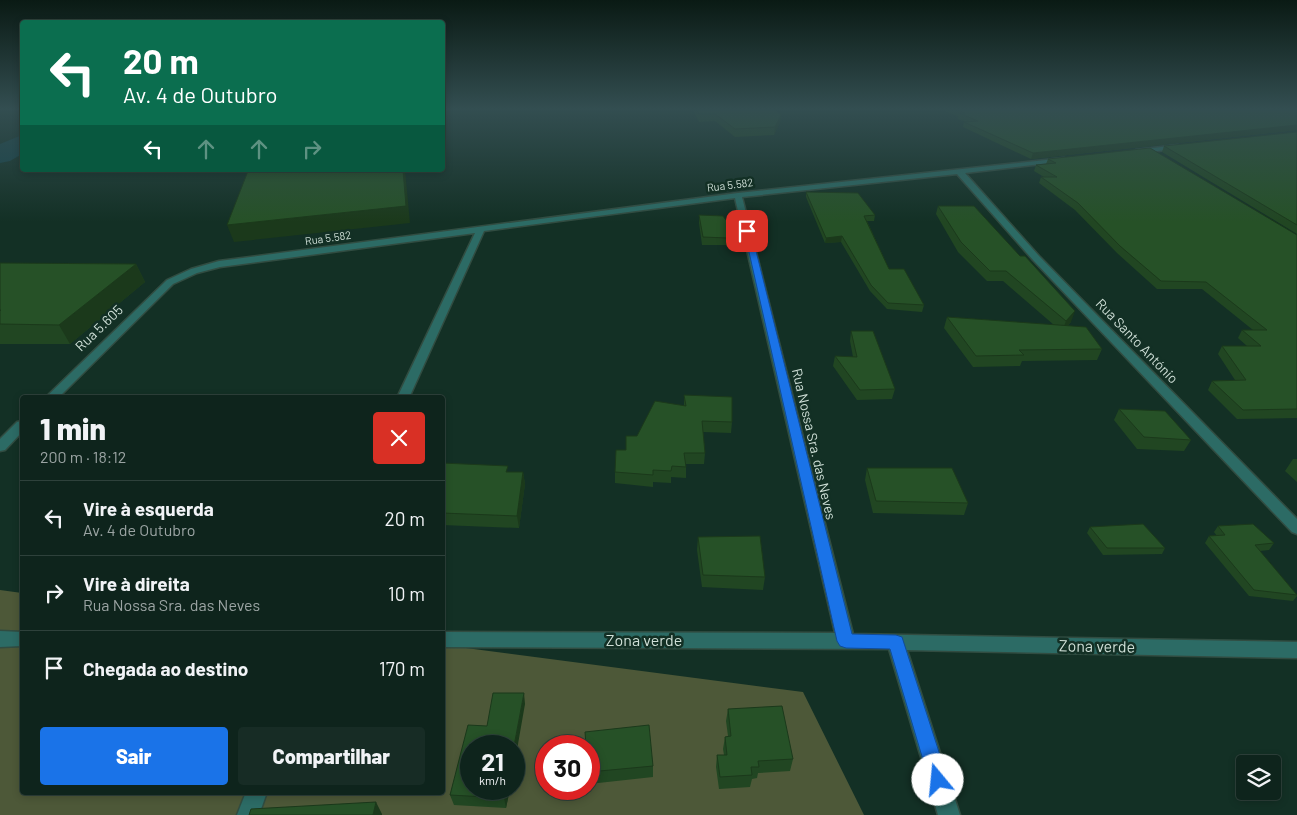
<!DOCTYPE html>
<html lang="pt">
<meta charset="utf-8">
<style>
body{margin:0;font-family:Barlow,sans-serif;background:#172c25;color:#f1f3f6;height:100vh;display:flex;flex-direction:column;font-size:19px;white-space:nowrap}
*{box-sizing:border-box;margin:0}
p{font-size:16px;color:#9ba4a3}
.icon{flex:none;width:28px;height:28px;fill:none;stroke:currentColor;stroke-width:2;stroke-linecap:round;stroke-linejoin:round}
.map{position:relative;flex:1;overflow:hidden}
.drawer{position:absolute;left:20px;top:395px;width:425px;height:400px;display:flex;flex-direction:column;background:#0e241c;border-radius:5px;box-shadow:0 2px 8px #0003,0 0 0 1px #2e413b}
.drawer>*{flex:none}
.banner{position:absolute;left:20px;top:20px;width:425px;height:152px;border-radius:5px;box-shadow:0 2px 8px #0003,0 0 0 1px #2e413b;background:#0b6e4f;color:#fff;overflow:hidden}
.controls{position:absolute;left:1236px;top:755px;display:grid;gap:10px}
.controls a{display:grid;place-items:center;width:45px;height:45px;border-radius:5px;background:#0e241c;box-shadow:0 2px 8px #0003,0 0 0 1px #2e413b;font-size:25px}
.speed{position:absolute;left:460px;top:735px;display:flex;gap:10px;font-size:25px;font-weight:700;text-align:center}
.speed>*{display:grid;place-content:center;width:65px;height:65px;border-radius:50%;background:#0e241c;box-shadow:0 2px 8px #0003,0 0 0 1px #2e413b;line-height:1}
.speed small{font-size:12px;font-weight:400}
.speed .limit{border:8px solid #d22;background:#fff;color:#111}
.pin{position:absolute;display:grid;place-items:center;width:42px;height:42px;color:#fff;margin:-21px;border-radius:10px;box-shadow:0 2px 8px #0006}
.me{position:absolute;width:55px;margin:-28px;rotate:343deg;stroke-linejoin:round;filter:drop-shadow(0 0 4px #0008)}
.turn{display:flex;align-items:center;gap:18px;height:105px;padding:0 20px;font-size:22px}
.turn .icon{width:65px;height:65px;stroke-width:2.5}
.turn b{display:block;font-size:35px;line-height:42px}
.lanes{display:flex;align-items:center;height:48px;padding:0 20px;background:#0003;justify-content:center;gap:25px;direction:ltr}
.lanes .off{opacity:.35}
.round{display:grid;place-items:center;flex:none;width:52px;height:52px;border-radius:5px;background:#172c25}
.summary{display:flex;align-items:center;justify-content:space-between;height:85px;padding:0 20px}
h1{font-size:30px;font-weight:800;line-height:38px}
.primary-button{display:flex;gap:10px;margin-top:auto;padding:10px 20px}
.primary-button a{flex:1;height:58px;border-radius:5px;background:#1a73e8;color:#fff;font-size:20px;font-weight:800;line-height:58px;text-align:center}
.primary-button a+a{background:#172c25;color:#f1f3f6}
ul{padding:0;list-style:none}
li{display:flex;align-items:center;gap:15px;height:75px;padding:0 20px;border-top:1px solid #2e413b}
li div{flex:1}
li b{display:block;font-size:19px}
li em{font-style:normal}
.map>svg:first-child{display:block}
.green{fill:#4d5838;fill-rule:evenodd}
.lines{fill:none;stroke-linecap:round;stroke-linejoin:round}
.river{fill:#15434a;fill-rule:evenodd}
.minor-casing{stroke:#314c41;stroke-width:3}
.minor{fill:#2c6b65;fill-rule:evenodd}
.wall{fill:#214622}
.shaded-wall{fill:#1b391b}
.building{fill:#265127;stroke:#1b391b}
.route{fill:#1a73e8;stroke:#114b97}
.labels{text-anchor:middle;stroke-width:5;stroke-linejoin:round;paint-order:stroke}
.far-street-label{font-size:11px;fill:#cfdfd7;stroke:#133025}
.street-label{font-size:14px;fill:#cfdfd7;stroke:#133025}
.near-street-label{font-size:16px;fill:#cfdfd7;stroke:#133025}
</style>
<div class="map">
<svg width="1297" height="815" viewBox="0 0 1297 815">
<rect width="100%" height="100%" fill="#133025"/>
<path class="green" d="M 0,590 L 22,593 L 22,792 L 442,792 L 443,645 L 803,692 L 864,815 L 0,815 ZM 471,746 L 514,746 L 514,789 L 471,789 ZM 546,746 L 589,746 L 589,789 L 546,789 Z"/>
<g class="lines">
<path class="river" d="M 22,135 L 22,154 L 10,161 L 0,163 L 0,144 Z"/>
<defs>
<path id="minor" d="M 1178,145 L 1180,146 L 1180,148 L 1136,154 L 1133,152 L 1136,150 Z
M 1064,158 L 1067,160 L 1066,161 L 965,173 L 1039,256 L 1297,519 L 1297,534 L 1292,532 L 1033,260 L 957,174 L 742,197 L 853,634 L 1297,642 L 1297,658 L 907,650 L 960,815 L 938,815 L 889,649 L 442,647 L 442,632 L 835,633 L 735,198 L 484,231 L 409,398 L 397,398 L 475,233 L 220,267 L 197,273 L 173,284 L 58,398 L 45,398 L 167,280 L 191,269 L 219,261 L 738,193 Z
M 22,421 L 22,432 L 5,450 L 0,451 L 0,439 L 17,422 Z
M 0,631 L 22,632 L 22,646 L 0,647 Z
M 246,792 L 267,792 L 259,815 L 237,815 Z"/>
</defs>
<use href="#minor" class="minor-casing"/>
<use href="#minor" class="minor"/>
</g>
<path class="wall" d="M 692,108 L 773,108 L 781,115 L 780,122 L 774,135 L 735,137 L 715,121 L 699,122 Z
M 936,108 L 1297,108 L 1297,130 L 1031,159 L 963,127 L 964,122 L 966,122 L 958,119 L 958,116 Z
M 1297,132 L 1297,234 L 1162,152 L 1164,146 Z
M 1048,159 L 1297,235 L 1297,418 L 1237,419 L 1208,390 L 1212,381 L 1235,380 L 1218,354 L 1222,346 L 1247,346 L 1238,338 L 1242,330 L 1253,330 L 1202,289 L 1157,289 L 1117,253 L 1075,210 L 1039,183 L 1041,177 L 1044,177 L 1034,171 L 1036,165 L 1046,164 Z
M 806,192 L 875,215 L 874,221 L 867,221 L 889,269 L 924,305 L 922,312 L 887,309 L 870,291 L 841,242 L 825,243 L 806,197 Z
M 938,206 L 1071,322 L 1067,326 L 1102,349 L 1097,360 L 1022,361 L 1020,366 L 973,367 L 944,328 L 947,317 L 1054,325 L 1003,281 L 987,281 L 958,252 L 936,214 Z
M 699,215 L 728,232 L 727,245 L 702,245 L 699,223 Z
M 0,263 L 136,264 L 145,282 L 70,344 L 0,344 Z
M 851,331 L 895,389 L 892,399 L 857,400 L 833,366 L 835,356 L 853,357 L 850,341 Z
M 684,395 L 732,422 L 731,433 L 703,432 L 705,453 L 704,464 L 686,464 L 686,478 L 671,477 L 671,483 L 653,482 L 653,487 L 615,483 L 615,472 L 637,436 L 684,405 Z
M 1119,409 L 1191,440 L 1184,451 L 1137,449 L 1114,420 Z
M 1293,459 L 1297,459 L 1297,482 L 1285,471 Z
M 442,463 L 509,472 L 523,472 L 525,484 L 519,528 L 442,525 Z
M 867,468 L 968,503 L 964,515 L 873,513 L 865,480 Z
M 1218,526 L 1274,543 L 1269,550 L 1260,551 L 1297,595 L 1297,596 L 1293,601 L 1249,596 L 1205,543 L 1209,536 L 1217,536 L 1214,532 Z
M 1090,527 L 1165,548 L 1162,554 L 1103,555 L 1087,533 Z
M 698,537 L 765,577 L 763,590 L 702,587 L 697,550 Z
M 525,704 L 471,789 L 510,789 L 506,808 L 454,805 L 450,795 Z
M 728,709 L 793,759 L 790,771 L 758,773 L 757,778 L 752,779 L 750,787 L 719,789 L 716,767 L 717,755 L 724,755 L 723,749 L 725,737 L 728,736 L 726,721 Z
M 589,746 L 653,766 L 653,777 L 589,784 Z"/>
<path class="shaded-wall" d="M 781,115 L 780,122 L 774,135 L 775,127 Z
M 1297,125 L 1297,130 L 1031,159 L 1033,153 Z
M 403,170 L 405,170 L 410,223 L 234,242 L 227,225 Z
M 842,236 L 841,242 L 825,243 L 826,238 Z
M 136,264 L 145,282 L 70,344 L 59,325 Z
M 1075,311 L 1071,322 L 1062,332 L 1066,321 Z
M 523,472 L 525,484 L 519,528 L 517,516 Z
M 524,693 L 525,704 L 514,767 L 514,746 Z
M 506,789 L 510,789 L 506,808 L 504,798 Z
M 376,802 L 382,814 L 382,815 L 373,815 Z"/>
<path class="building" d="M 695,108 L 773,108 L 781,115 L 775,127 L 735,129 L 715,114 L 699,114 Z
M 951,108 L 1297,108 L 1297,125 L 1033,153 L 964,122 L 978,121 L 959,113 L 965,113 Z
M 1297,132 L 1297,225 L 1164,146 Z
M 1150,148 L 1297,235 L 1297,409 L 1243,410 L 1212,381 L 1246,380 L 1222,346 L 1261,346 L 1242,330 L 1267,330 L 1206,282 L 1161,281 L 1120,246 L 1078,203 L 1041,177 L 1057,177 L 1036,165 L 1056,163 L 1048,159 Z
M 256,170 L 403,170 L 406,206 L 227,225 L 248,171 Z
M 806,192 L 858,193 L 875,215 L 864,216 L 889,269 L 904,269 L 924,305 L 888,303 L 871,285 L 842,236 L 826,238 Z
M 938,206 L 974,206 L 1020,256 L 1025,256 L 1075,311 L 1066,321 L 1006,271 L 990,271 L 961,242 Z
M 699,215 L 723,216 L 729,224 L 727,238 L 703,237 Z
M 0,263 L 136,264 L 59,325 L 0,324 L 0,311 L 1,310 L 0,310 Z
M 947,317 L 1086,327 L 1102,349 L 1019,350 L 1024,355 L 976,356 Z
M 851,331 L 873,331 L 895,389 L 860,390 L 835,356 L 857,357 Z
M 684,395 L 732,397 L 732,422 L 702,421 L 705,453 L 684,453 L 686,467 L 672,466 L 671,471 L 653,470 L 653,475 L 615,472 L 616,450 L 626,450 L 626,436 L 637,436 L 655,401 L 686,406 Z
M 1119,409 L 1165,411 L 1191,440 L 1144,437 Z
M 442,463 L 508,466 L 506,472 L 523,472 L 517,516 L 442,513 Z
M 867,468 L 952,468 L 968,503 L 876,501 Z
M 1143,524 L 1165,548 L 1107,548 L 1090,527 Z
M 1253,524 L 1274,543 L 1255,545 L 1297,595 L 1254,590 L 1209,536 L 1225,535 L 1218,526 Z
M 760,536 L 765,577 L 703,575 L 698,537 Z
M 493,693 L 524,693 L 514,746 L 471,746 L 471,789 L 506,789 L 504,798 L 450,795 L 468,725 L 487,726 Z
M 782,706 L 793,759 L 758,761 L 759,767 L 751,767 L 752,775 L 720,777 L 717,755 L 727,755 L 725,737 L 731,736 L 728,709 Z
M 649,725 L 653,766 L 589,772 L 589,746 L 586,746 L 585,732 Z
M 376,802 L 373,815 L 249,815 L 251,809 Z"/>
<linearGradient id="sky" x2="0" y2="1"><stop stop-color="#0a1a14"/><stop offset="0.49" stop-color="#334e51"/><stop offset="1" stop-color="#334e51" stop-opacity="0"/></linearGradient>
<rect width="1297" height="222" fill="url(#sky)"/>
<path class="route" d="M 744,230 L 751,231 L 852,634 L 896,635 L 902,637 L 948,780 L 945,787 L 938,790 L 932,787 L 929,780 L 890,649 L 846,648 L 840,646 L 837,641 Z"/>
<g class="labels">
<g class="far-street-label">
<text transform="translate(730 185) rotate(-7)" y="4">Rua 5.582</text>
<text transform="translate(328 238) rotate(-8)" y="4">Rua 5.582</text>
</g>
<g class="street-label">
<text transform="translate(99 328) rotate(-44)" y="5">Rua 5.605</text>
<text transform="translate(1137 341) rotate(46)" y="5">Rua Santo António</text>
<text transform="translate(814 444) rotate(77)" y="5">Rua Nossa Sra. das Neves</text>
</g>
<g class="near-street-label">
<text x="644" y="646">Zona verde</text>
<text transform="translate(1097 646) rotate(1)" y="6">Zona verde</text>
</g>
</g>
</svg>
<div class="controls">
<a><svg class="icon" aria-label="layers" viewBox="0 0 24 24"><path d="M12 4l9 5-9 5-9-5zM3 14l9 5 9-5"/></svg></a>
</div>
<div class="speed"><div>21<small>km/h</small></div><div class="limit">30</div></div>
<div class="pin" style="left:747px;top:231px;background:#d93025"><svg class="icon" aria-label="arrive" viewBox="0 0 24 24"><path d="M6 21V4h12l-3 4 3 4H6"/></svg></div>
<svg class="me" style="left:938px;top:780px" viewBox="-20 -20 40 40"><circle r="19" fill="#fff"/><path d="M0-13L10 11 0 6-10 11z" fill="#1a73e8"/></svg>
<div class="banner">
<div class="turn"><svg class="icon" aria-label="left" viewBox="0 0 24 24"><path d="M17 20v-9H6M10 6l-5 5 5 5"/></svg><div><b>20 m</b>Av. 4 de Outubro</div></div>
<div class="lanes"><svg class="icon" aria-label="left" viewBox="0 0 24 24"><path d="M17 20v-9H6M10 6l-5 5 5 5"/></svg><svg class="icon off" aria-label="ahead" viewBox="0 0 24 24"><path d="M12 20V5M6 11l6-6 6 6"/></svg><svg class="icon off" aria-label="ahead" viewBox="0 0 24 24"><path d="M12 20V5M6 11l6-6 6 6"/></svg><svg class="icon off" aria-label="right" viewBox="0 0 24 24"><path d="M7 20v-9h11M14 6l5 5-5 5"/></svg></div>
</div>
<section class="drawer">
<div class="summary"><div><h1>1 min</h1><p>200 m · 18:12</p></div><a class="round" style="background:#d93025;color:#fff"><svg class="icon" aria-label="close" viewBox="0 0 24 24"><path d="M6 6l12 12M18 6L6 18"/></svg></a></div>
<ul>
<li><svg class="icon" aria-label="left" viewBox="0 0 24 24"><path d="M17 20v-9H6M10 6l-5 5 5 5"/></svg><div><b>Vire à esquerda</b><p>Av. 4 de Outubro</p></div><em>20 m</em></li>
<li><svg class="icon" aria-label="right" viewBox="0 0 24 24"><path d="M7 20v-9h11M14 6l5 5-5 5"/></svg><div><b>Vire à direita</b><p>Rua Nossa Sra. das Neves</p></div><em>10 m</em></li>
<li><svg class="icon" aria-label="arrive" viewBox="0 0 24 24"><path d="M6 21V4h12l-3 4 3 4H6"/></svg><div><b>Chegada ao destino</b></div><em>170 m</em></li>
</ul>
<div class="primary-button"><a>Sair</a><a>Compartilhar</a></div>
</section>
</div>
